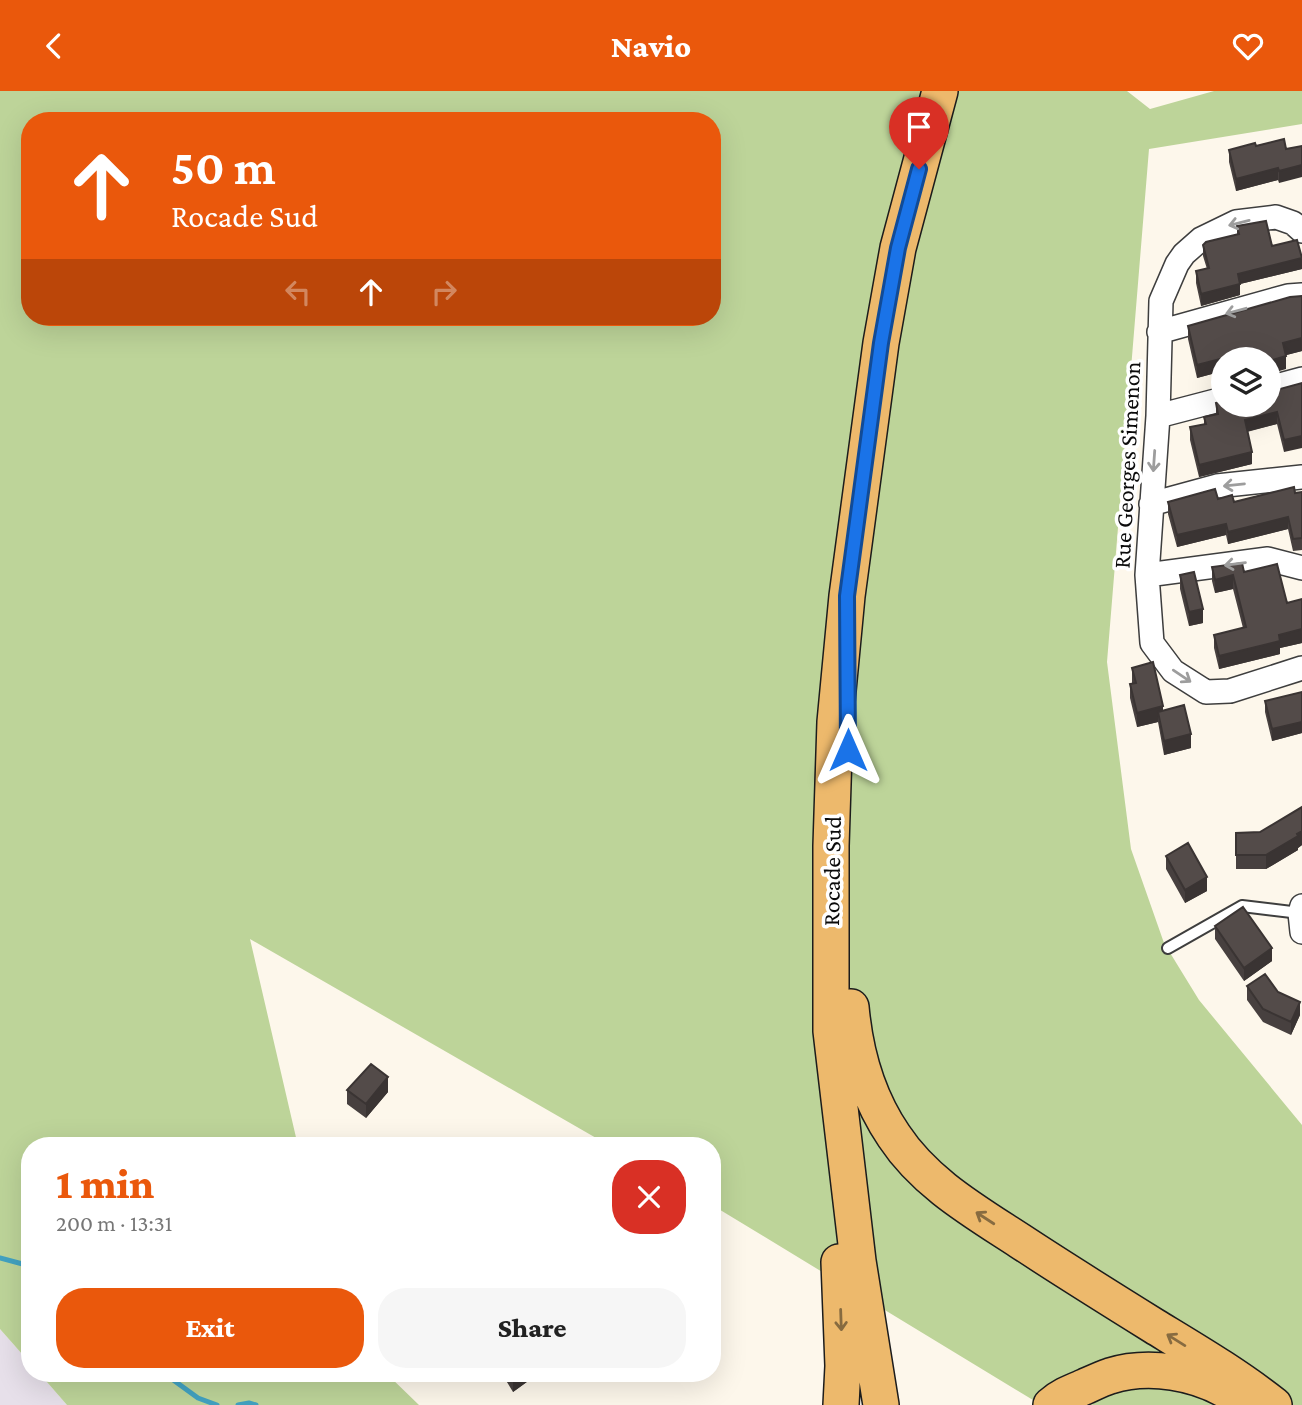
<!DOCTYPE html>
<meta charset="utf-8">
<style>
body{margin:0;font-family:"Crimson Pro",serif;background:#f6f6f6;color:#222;height:100vh;display:flex;flex-direction:column;font-size:26px;white-space:nowrap}
*{box-sizing:border-box;margin:0}
p{font-size:23px;color:#767676}
.icon{flex:none;width:38px;height:38px;fill:none;stroke:currentColor;stroke-width:2;stroke-linecap:round;stroke-linejoin:round}
.map{position:relative;flex:1;overflow:hidden}
.side{position:absolute;left:21px;top:1046px;width:700px;height:245px;display:flex;flex-direction:column;background:#fff;border-radius:28px;box-shadow:0 7px 28px #0002}
.side>*{flex:none}
.hud{position:absolute;left:21px;top:21px;width:700px;height:214px;border-radius:28px;box-shadow:0 7px 28px #0002;background:#ea580c;color:#fff;overflow:hidden}
.tools{position:absolute;left:1211px;top:256px;display:grid;gap:14px}
.tools a{display:grid;place-items:center;width:70px;height:70px;border-radius:50%;background:#fff;box-shadow:0 7px 28px #0002;font-size:35px}
.pin{position:absolute;display:grid;place-items:center;width:60px;height:60px;color:#fff;margin:-72px -30px;border-radius:50% 50% 50% 0;rotate:-45deg;box-shadow:0 0 7px #0007}
.pin .icon{rotate:45deg}
.me{position:absolute;width:77px;margin:-38px;rotate:0deg;stroke-linejoin:round;filter:drop-shadow(0 0 5px #0008)}
.turn{display:flex;align-items:center;gap:24px;height:147px;padding:0 35px;font-size:32px}
.turn .icon{width:91px;height:91px;stroke-width:2.5}
.turn b{display:block;font-size:49px;line-height:60px}
.lanes{display:flex;align-items:center;height:66px;padding:0 35px;background:#0003;justify-content:center;gap:35px;direction:ltr}
.lanes .off{opacity:.35}
.round{display:grid;place-items:center;flex:none;width:74px;height:74px;border-radius:28px;background:#f6f6f6}
.overview{display:flex;align-items:center;justify-content:space-between;height:119px;padding:0 35px}
h1{font-size:42px;font-weight:800;line-height:52px;color:#ea580c}
.primary-button{display:flex;gap:14px;margin-top:auto;padding:14px 35px}
.primary-button a{flex:1;height:80px;border-radius:28px;background:#ea580c;color:#fff;font-size:28px;font-weight:800;line-height:80px;text-align:center}
.primary-button a+a{background:#f6f6f6;color:#222}
header{display:flex;justify-content:space-between;align-items:center;height:91px;padding:0 35px;background:#ea580c;color:#fff;font-size:32px;font-weight:800}
.map>svg:first-child{display:block}
.industrial{fill:#e7e0ea}
.forest{fill:#bdd499;fill-rule:evenodd}
.lines{fill:none;stroke-linecap:round;stroke-linejoin:round}
.stream{stroke:#42a2c1;stroke-width:5}
.service-casing{stroke:#3e3e3e;stroke-width:14}
.minor-casing{stroke:#3e3e3e;stroke-width:26}
.primary-casing{stroke:#1c1c1c;stroke-width:38}
.service{stroke:#fff;stroke-width:10}
.minor{stroke:#fff;stroke-width:23}
.primary{stroke:#edb96c;stroke-width:35}
.wall{fill:#47403f}
.shaded-wall{fill:#3a3433}
.building{fill:#534b49;stroke:#3a3433;stroke-width:2}
.oneway{stroke:#9d9d9d}
.oneway2{stroke:#876b40}
.route-casing{stroke:#114b97;stroke-width:18}
.route{stroke:#1a73e8;stroke-width:12}
.labels{text-anchor:middle;stroke-width:7;stroke-linejoin:round;paint-order:stroke}
.street-label{font-size:24px;fill:#0b0b0b;stroke:#fff}
</style>
<header><svg class="icon" aria-label="back" viewBox="0 0 24 24"><path d="M15 5l-7 7 7 7"/></svg>Navio<svg class="icon" aria-label="heart" viewBox="0 0 24 24"><path d="M12 20l-8-8c-3-5 5-10 8-4 3-6 11-1 8 4z"/></svg></header>
<div class="map">
<svg width="1302" height="1314" viewBox="0 0 1302 1314">
<rect width="100%" height="100%" fill="#fdf7eb"/>
<path class="industrial" d="M 0,1238 L 30,1272 L 30,1283 L 40,1283 L 67,1314 L 0,1314 Z"/>
<path class="forest" d="M 0,0 L 1127,0 L 1150,18 L 1214,0 L 1302,0 L 1302,33 L 1149,58 L 1107,571 L 1131,758 L 1164,852 L 1199,909 L 1302,1034 L 1302,1314 L 1032,1314 L 1033,1309 L 712,1114 L 712,1055 L 610,1055 L 250,848 L 298,1055 L 30,1055 L 30,1272 L 0,1238 ZM 30,30 L 712,30 L 712,226 L 30,226 Z
M 40,1283 L 387,1283 L 419,1314 L 67,1314 Z"/>
<g class="lines">
<path class="stream" d="M 0,1167 L 30,1175
M 165,1283 L 198,1307 L 217,1314
M 238,1314 L 249,1312 L 256,1314"/>
<defs>
<path id="service" d="M 1168,857 L 1242,815 L 1300,822"/>
<path id="minor" d="M 1302,140 L 1293,132 L 1276,126 L 1236,131 L 1201,148 L 1184,163 L 1177,173 L 1161,210 L 1158,325 L 1147,484 L 1152,552 L 1173,580 L 1206,601 L 1230,600 L 1302,577
M 1159,241 L 1288,205 L 1302,204
M 1269,297 L 1302,288
M 1158,325 L 1223,308
M 1151,413 L 1217,395 L 1302,386
M 1147,484 L 1268,468 L 1302,477
M 1302,815 L 1300,822 L 1302,841"/>
<path id="primary" d="M 851,916 C 855,961 868,1007 894,1045 C 925,1092 974,1120 1020,1150 C 1064,1179 1109,1207 1154,1235 C 1195,1260 1236,1284 1274,1314
M 839,1171 L 843,1275 L 841,1314
M 881,1314 L 858,1170 L 831,940 L 831,755 L 835,631 L 847,505 L 881,252 L 898,157 L 940,0
M 1051,1314 C 1061,1305 1072,1301 1084,1296 C 1093,1292 1101,1288 1110,1285 C 1149,1273 1197,1281 1232,1303"/>
</defs>
<use href="#service" class="service-casing"/>
<use href="#minor" class="minor-casing"/>
<use href="#primary" class="primary-casing"/>
<use href="#service" class="service"/>
<use href="#minor" class="minor"/>
<use href="#primary" class="primary"/>
</g>
<path class="wall" d="M 1284,48 L 1279,92 L 1278,89 L 1236,100 L 1229,71 L 1229,59 L 1256,55 Z
M 1237,135 L 1272,155 L 1302,178 L 1240,193 L 1240,204 L 1201,215 L 1196,192 L 1196,180 L 1207,178 L 1203,165 L 1203,154 L 1237,143 Z
M 1188,235 L 1302,260 L 1286,264 L 1286,278 L 1269,268 L 1223,268 L 1223,280 L 1197,287 L 1188,248 Z
M 1302,292 L 1284,361 L 1277,333 L 1247,341 L 1252,373 L 1199,386 L 1190,349 L 1190,336 L 1204,333 L 1204,326 L 1216,324 L 1216,312 L 1223,313 Z
M 1302,401 L 1302,459 L 1293,460 L 1288,438 L 1228,453 L 1226,444 L 1177,456 L 1168,423 L 1168,411 L 1218,408 L 1234,411 Z
M 1212,476 L 1244,481 L 1287,512 L 1302,508 L 1302,552 L 1280,557 L 1280,563 L 1219,578 L 1214,557 L 1214,544 L 1243,537 L 1233,498 L 1215,502 L 1212,490 Z
M 1180,484 L 1203,532 L 1189,535 L 1180,498 Z
M 1132,577 L 1163,620 L 1191,657 L 1164,664 L 1158,631 L 1137,636 L 1130,607 L 1130,593 L 1132,592 Z
M 1302,601 L 1302,642 L 1272,650 L 1265,621 L 1265,610 Z
M 1302,716 L 1302,754 L 1298,757 L 1298,759 L 1266,778 L 1236,778 L 1236,742 L 1260,741 Z
M 1166,765 L 1207,800 L 1185,812 L 1166,778 Z
M 1215,835 L 1272,870 L 1244,890 L 1215,848 Z
M 1247,895 L 1278,901 L 1300,924 L 1291,944 L 1263,931 L 1247,909 Z
M 347,999 L 388,1001 L 366,1027 L 347,1013 Z
M 502,1283 L 543,1283 L 537,1287 L 535,1285 L 513,1301 Z"/>
<path class="shaded-wall" d="M 1302,74 L 1302,86 L 1279,92 L 1279,80 Z
M 1278,77 L 1278,89 L 1236,100 L 1236,88 Z
M 1302,167 L 1302,178 L 1240,193 L 1240,204 L 1201,215 L 1201,203 L 1238,183 Z
M 1302,247 L 1302,260 L 1283,265 L 1283,252 Z
M 1240,263 L 1240,268 L 1223,268 L 1223,280 L 1197,287 L 1197,274 Z
M 1286,265 L 1286,278 L 1269,283 L 1269,270 Z
M 1277,321 L 1277,333 L 1245,341 L 1245,329 Z
M 1302,345 L 1302,357 L 1284,361 L 1284,349 Z
M 1252,361 L 1252,373 L 1199,386 L 1199,374 Z
M 1288,426 L 1288,438 L 1228,453 L 1228,441 Z
M 1226,433 L 1226,444 L 1177,456 L 1177,444 Z
M 1233,484 L 1233,498 L 1215,502 L 1215,489 Z
M 1203,518 L 1203,532 L 1189,535 L 1189,521 Z
M 1302,538 L 1302,552 L 1280,557 L 1280,563 L 1219,578 L 1219,565 L 1279,544 Z
M 1163,615 L 1163,629 L 1158,621 L 1158,631 L 1137,636 L 1137,622 Z
M 1302,631 L 1302,642 L 1272,650 L 1272,638 Z
M 1191,643 L 1191,657 L 1164,664 L 1164,650 Z
M 1302,740 L 1302,754 L 1298,757 L 1298,759 L 1266,778 L 1266,764 Z
M 1207,786 L 1207,800 L 1185,812 L 1185,799 Z
M 1272,857 L 1272,870 L 1244,890 L 1244,877 Z
M 1300,911 L 1300,924 L 1291,944 L 1291,931 Z
M 388,986 L 388,1001 L 366,1027 L 366,1013 Z
M 518,1283 L 535,1283 L 535,1285 L 513,1301 L 513,1286 Z"/>
<path class="building" d="M 1284,48 L 1286,58 L 1302,55 L 1302,74 L 1279,80 L 1278,77 L 1236,88 L 1229,59 L 1255,52 L 1256,55 Z
M 1266,130 L 1272,155 L 1297,149 L 1302,167 L 1238,183 L 1240,193 L 1201,203 L 1196,180 L 1209,177 L 1203,154 L 1206,151 L 1239,143 L 1237,135 Z
M 1302,205 L 1302,247 L 1283,252 L 1286,265 L 1269,270 L 1269,268 L 1241,268 L 1240,263 L 1197,274 L 1188,235 L 1290,206 Z
M 1302,292 L 1302,345 L 1284,349 L 1277,321 L 1245,329 L 1252,361 L 1199,374 L 1190,336 L 1206,333 L 1204,326 L 1218,323 L 1216,312 L 1223,310 L 1223,313 L 1269,313 L 1269,301 Z
M 1294,396 L 1295,402 L 1302,401 L 1302,447 L 1293,448 L 1288,426 L 1228,441 L 1226,433 L 1177,444 L 1168,411 L 1215,398 L 1218,408 L 1232,404 L 1234,411 Z
M 1242,472 L 1244,481 L 1277,473 L 1287,512 L 1302,508 L 1302,538 L 1279,544 L 1280,550 L 1219,565 L 1214,544 L 1246,536 L 1233,484 L 1215,489 L 1212,476 Z
M 1194,481 L 1203,518 L 1189,521 L 1180,484 Z
M 1153,571 L 1163,615 L 1137,622 L 1130,593 L 1136,592 L 1132,577 Z
M 1302,601 L 1302,631 L 1272,638 L 1265,610 Z
M 1184,614 L 1191,643 L 1164,650 L 1158,621 Z
M 1302,716 L 1302,740 L 1297,743 L 1298,745 L 1266,764 L 1236,764 L 1236,742 L 1260,741 Z
M 1188,752 L 1207,786 L 1185,799 L 1166,765 Z
M 1243,816 L 1272,857 L 1244,877 L 1215,835 Z
M 1265,883 L 1278,901 L 1300,911 L 1291,931 L 1263,918 L 1247,895 Z
M 371,973 L 388,986 L 366,1013 L 347,999 Z"/>
<defs><path id="oneway-shaft" d="M-6 0H5M1.5-3L5.5 0L1.5 3" fill="none" stroke-width="1.6" stroke-linecap="round" stroke-linejoin="round" transform="scale(1.75)"/></defs>
<g class="oneway">
<use href="#oneway-shaft" transform="translate(1239 132) rotate(166)"/>
<use href="#oneway-shaft" transform="translate(1236 220) rotate(165)"/>
<use href="#oneway-shaft" transform="translate(1154 370) rotate(94)"/>
<use href="#oneway-shaft" transform="translate(1234 394) rotate(174)"/>
<use href="#oneway-shaft" transform="translate(1235 473) rotate(173)"/>
<use href="#oneway-shaft" transform="translate(1182 585) rotate(34)"/>
</g>
<g class="oneway2">
<use href="#oneway-shaft" transform="translate(985 1127) rotate(-147)"/>
<use href="#oneway-shaft" transform="translate(841 1229) rotate(88)"/>
<use href="#oneway-shaft" transform="translate(1176 1249) rotate(-148)"/>
</g>
<g class="lines">
<defs>
<path id="route" d="M 848,659 L 847,505 L 881,252 L 898,157 L 919,78"/>
</defs>
<use href="#route" class="route-casing"/>
<use href="#route" class="route"/>
</g>
<g class="labels">
<g class="street-label">
<text transform="translate(1127 374) rotate(-87)" y="8">Rue Georges Simenon</text>
<text transform="translate(832 780) rotate(-89)" y="8">Rocade Sud</text>
</g>
</g>
</svg>
<div class="tools">
<a><svg class="icon" aria-label="layers" viewBox="0 0 24 24"><path d="M12 4l9 5-9 5-9-5zM3 14l9 5 9-5"/></svg></a>
</div>
<div class="pin" style="left:919px;top:78px;background:#d93025"><svg class="icon" aria-label="arrive" viewBox="0 0 24 24"><path d="M6 21V4h12l-3 4 3 4H6"/></svg></div>
<svg class="me" style="left:848px;top:659px" viewBox="-20 -20 40 40"><path d="M0-17L14 15 0 8-14 15z" fill="#1a73e8" stroke="#fff" stroke-width="4"/></svg>
<div class="hud">
<div class="turn"><svg class="icon" aria-label="ahead" viewBox="0 0 24 24"><path d="M12 20V5M6 11l6-6 6 6"/></svg><div><b>50 m</b>Rocade Sud</div></div>
<div class="lanes"><svg class="icon off" aria-label="left" viewBox="0 0 24 24"><path d="M17 20v-9H6M10 6l-5 5 5 5"/></svg><svg class="icon" aria-label="ahead" viewBox="0 0 24 24"><path d="M12 20V5M6 11l6-6 6 6"/></svg><svg class="icon off" aria-label="right" viewBox="0 0 24 24"><path d="M7 20v-9h11M14 6l5 5-5 5"/></svg></div>
</div>
<section class="side">
<div class="overview"><div><h1>1 min</h1><p>200 m · 13:31</p></div><a class="round" style="background:#d93025;color:#fff"><svg class="icon" aria-label="close" viewBox="0 0 24 24"><path d="M6 6l12 12M18 6L6 18"/></svg></a></div>
<div class="primary-button"><a>Exit</a><a>Share</a></div>
</section>
</div>
